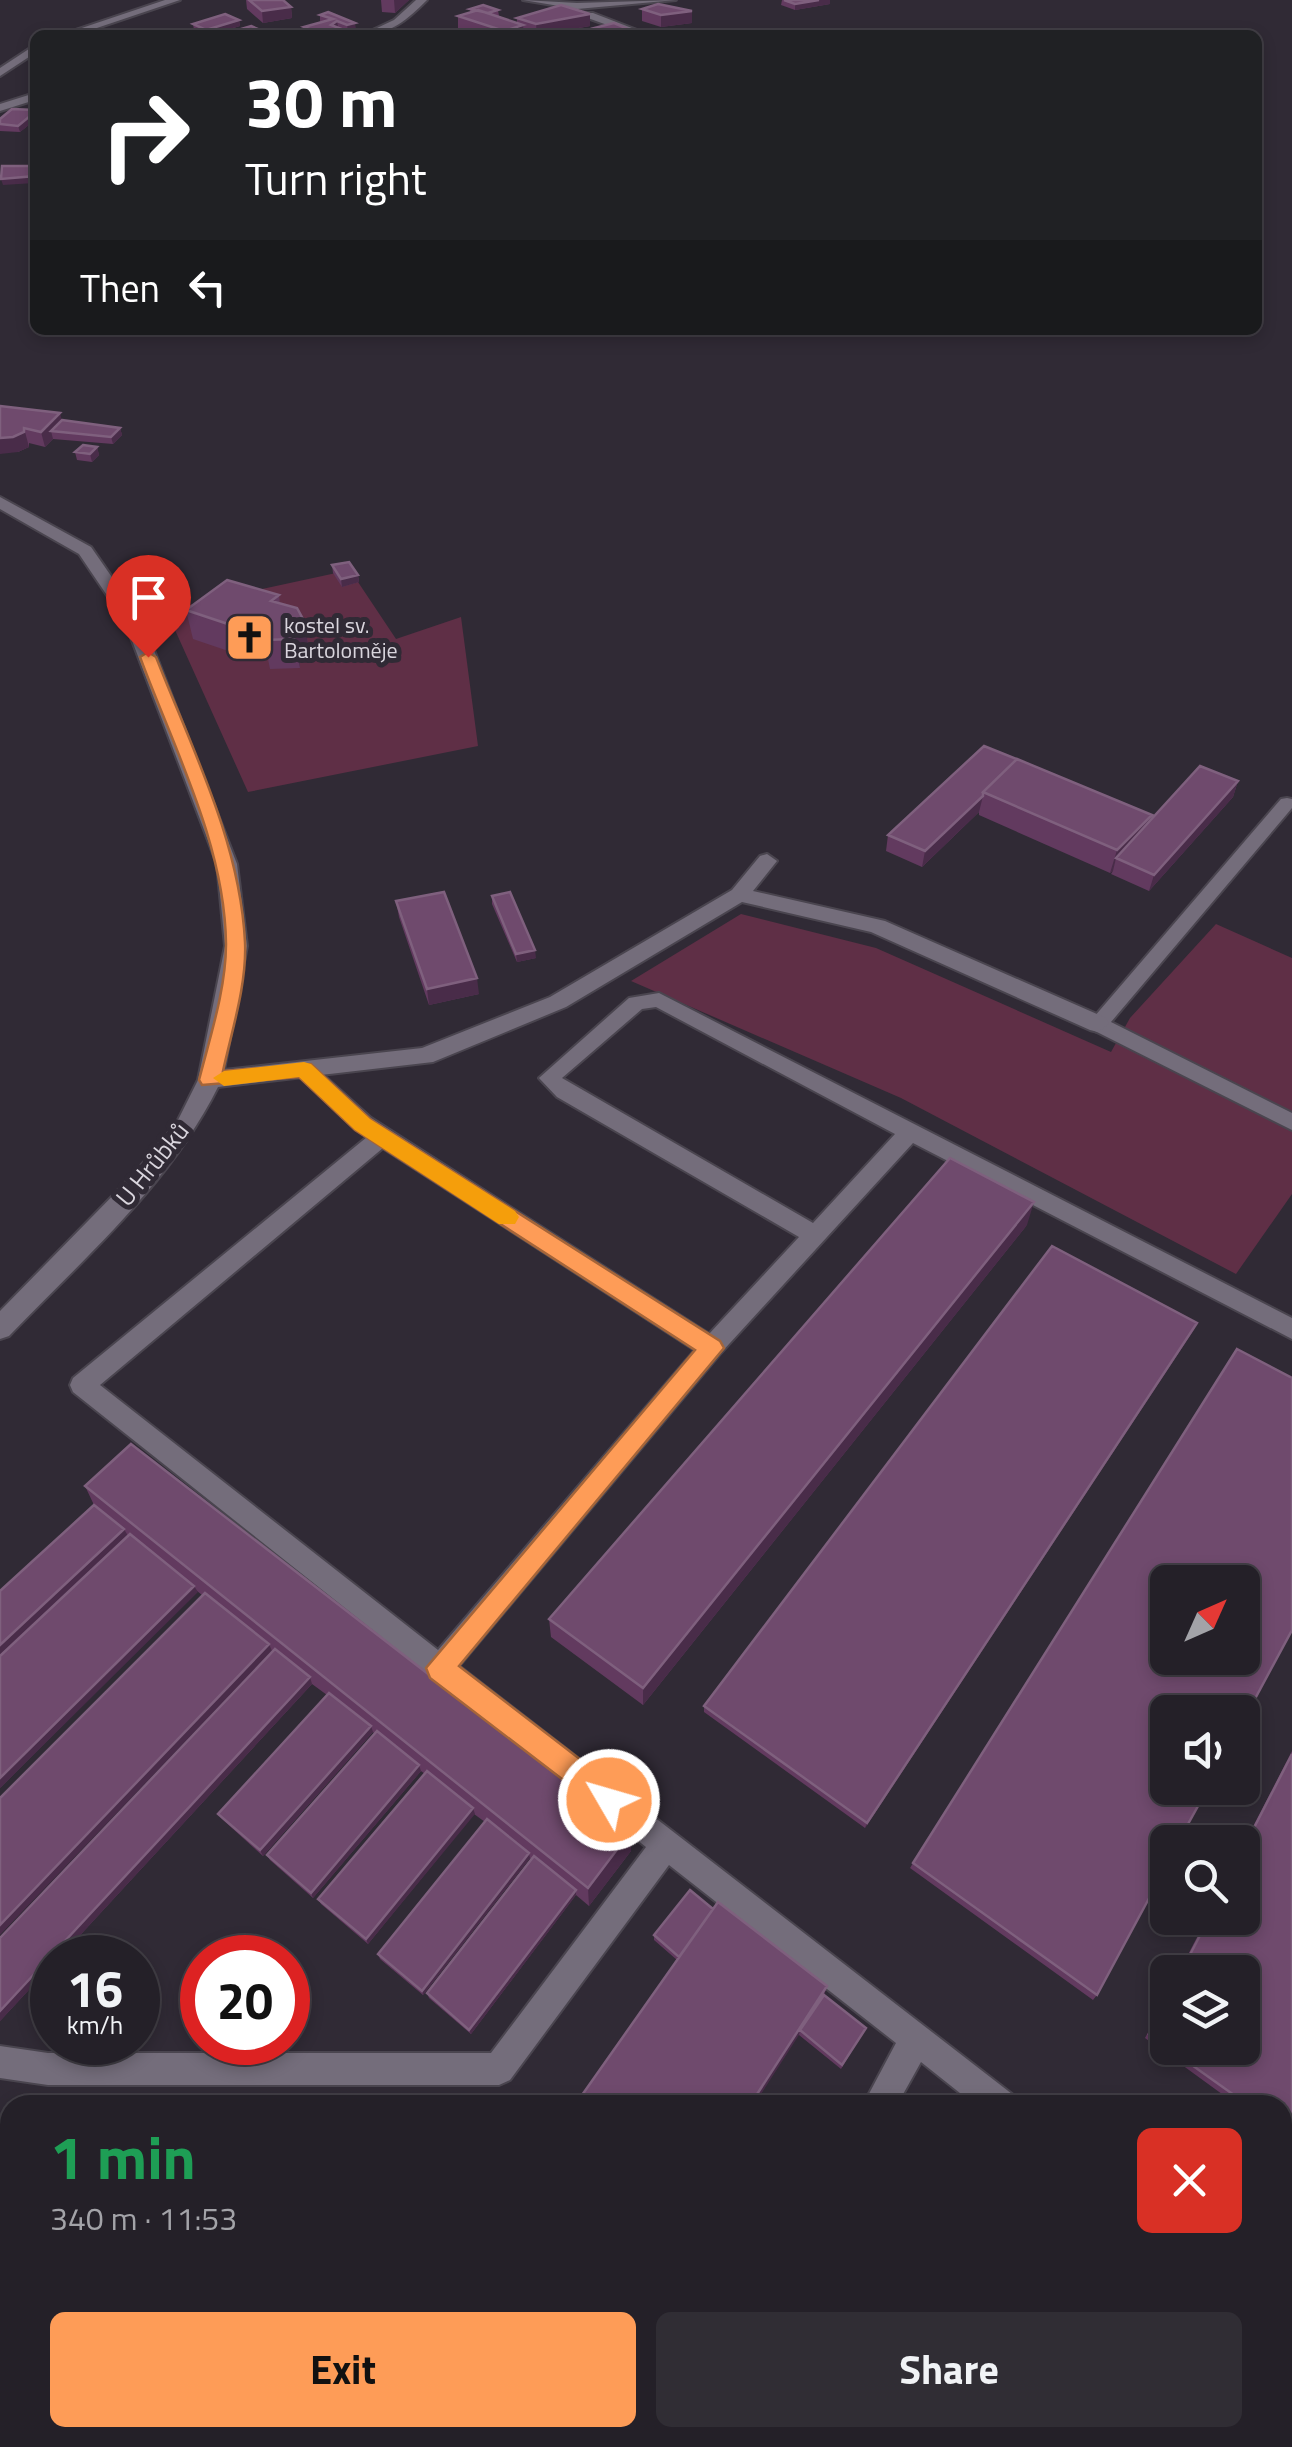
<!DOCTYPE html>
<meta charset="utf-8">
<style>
body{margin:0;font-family:"Titillium Web",sans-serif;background:#302d34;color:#f1f3f6;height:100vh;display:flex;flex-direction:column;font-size:38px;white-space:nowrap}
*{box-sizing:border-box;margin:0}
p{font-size:32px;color:#a3a3a8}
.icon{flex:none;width:55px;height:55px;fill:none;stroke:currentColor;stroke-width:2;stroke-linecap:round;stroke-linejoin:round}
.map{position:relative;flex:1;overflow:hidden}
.panel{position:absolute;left:0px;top:2095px;width:1292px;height:352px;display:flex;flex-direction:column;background:#242028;border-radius:30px 30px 0 0;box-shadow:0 5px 15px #0003,0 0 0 2px #413e45}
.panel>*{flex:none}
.hud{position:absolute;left:30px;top:30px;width:1232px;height:305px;border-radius:15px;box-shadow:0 5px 15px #0003,0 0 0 2px #413e45;background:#202124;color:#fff;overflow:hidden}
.needle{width:65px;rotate:45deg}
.tools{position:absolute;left:1150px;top:1565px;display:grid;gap:20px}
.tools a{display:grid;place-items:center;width:110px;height:110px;border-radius:15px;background:#242028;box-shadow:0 5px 15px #0003,0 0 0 2px #413e45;font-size:50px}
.speed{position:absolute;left:30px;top:1935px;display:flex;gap:20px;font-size:50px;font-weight:700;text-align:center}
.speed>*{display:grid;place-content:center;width:130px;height:130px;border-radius:50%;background:#242028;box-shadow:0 5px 15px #0003,0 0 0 2px #413e45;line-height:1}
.speed small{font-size:25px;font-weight:400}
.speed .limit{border:15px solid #d22;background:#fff;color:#111}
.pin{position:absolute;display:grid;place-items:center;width:85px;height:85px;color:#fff;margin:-102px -42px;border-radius:50% 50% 50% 0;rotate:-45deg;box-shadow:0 0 10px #0007}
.pin .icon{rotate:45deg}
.me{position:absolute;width:110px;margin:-55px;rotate:308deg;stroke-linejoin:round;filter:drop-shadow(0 0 8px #0008)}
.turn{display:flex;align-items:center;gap:35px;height:210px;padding:0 50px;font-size:45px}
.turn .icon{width:130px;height:130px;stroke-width:2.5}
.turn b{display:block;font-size:70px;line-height:85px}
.then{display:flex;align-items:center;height:95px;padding:0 50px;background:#0003;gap:20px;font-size:38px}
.round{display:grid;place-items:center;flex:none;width:105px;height:105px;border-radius:15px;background:#302d34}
.summary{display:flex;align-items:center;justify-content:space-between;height:170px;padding:0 50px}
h1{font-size:60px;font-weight:700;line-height:75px;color:#1e9e55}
.action{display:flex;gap:20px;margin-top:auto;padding:20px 50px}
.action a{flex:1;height:115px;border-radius:15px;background:#fe9c57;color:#111;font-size:40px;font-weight:700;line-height:115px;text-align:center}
.action a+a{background:#302d34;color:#f1f3f6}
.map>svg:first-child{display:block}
.green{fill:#5f2f46}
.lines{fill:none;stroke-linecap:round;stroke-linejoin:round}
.service-casing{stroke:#4a454f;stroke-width:4}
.minor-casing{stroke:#4a454f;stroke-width:4}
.service{fill:#746d7b;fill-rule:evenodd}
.minor{fill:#746d7b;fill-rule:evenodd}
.wall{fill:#623a5f}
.shaded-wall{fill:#492c49}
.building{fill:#6f4a6d;stroke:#7f607e;stroke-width:2.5;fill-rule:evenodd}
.route{fill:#fe9c57;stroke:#a56539;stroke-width:2.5}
.slow{fill:#f59e0b}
.labels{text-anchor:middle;stroke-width:10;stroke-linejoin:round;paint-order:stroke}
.far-poi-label{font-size:22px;fill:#d9d5dd;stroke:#302a35;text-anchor:start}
.street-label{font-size:25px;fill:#d9d5dd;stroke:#302a35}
</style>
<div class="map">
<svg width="1292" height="2447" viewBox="0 0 1292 2447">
<rect width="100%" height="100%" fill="#302a35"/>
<path class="green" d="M 350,570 L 396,639 L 461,617 L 478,746 L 248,792 L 166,610 Z
M 741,914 L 876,948 L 1111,1052 L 1130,1018 L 1216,924 L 1292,958 L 1292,1194 L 1236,1274 L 901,1098 L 631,981 Z"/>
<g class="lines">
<defs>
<path id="service" d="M 1287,798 L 1292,799 L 1292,808 L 1111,1022 L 1292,1113 L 1292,1130 L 1091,1029 L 1088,1024 L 1281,799 Z
M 659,993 L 1292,1318 L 1292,1339 L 913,1143 L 719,1355 L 459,1666 L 1012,2094 L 1017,2105 L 975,2105 L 921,2062 L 897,2105 L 863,2105 L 896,2043 L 669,1865 L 510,2080 L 499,2085 L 48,2085 L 0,2078 L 0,2046 L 48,2053 L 491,2053 L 646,1847 L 73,1392 L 70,1385 L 73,1378 L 367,1137 L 297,1074 L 294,1069 L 297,1064 L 311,1064 L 371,1118 L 709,1334 L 799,1237 L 557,1097 L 539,1078 L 629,998 ZM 656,1007 L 895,1134 L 813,1223 L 562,1078 L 642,1009 ZM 383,1148 L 695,1350 L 438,1650 L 100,1385 Z
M 10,2302 L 10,2336 L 0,2337 L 0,2303 Z
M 1282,2307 L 1292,2311 L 1292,2349 L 1282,2346 Z
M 358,2438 L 394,2438 L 394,2447 L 358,2447 Z
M 481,2438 L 521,2438 L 525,2447 L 485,2447 Z
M 671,2438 L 708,2438 L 704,2447 L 667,2447 Z"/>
<path id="minor" d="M 165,0 L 180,0 L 76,35 L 61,35 Z
M 416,0 L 427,0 C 408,19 390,35 362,35 L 394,20 Z
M 523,0 L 577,3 L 676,0 L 577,9 Z
M 585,13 L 593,13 L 650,35 L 635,35 L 585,17 Z
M 35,45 L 35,53 L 0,76 L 0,68 Z
M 35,93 L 35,100 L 0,111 L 0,104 Z
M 0,497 L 91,547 L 143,622 L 237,864 L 247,946 L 224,1070 L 422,1048 L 550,997 L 732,890 L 760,856 L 767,854 L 777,861 L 753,891 L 885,921 L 1106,1018 L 1109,1024 L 1098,1032 L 1090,1030 L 871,932 L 742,902 L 566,1007 L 433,1062 L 218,1087 C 169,1185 84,1258 9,1336 L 0,1339 L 0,1311 L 133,1175 L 176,1124 L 198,1080 L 225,946 L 217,864 L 125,622 L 79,554 L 0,509 Z"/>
</defs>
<use href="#service" class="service-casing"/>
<use href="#minor" class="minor-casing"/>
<use href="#service" class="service"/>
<use href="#minor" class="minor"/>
</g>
<path class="wall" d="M 246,0 L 283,0 L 291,7 L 292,18 L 263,23 L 247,9 Z
M 381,0 L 409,0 L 395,13 L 382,12 Z
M 782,0 L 830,4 L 795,10 L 781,5 Z
M 470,9 L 498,10 L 499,16 L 517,23 L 517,18 L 590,14 L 590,26 L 543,35 L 480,35 L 458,28 L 458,16 L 470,12 Z
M 642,9 L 692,11 L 692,23 L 661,27 L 642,21 Z
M 328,12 L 356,29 L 348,31 L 338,27 L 340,34 L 336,35 L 309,35 L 305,34 L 304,27 L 324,22 L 320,21 L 320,15 Z
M 239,20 L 240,26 L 211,35 L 205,35 L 194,30 L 193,24 Z
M 594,28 L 635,32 L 635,35 L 594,35 Z
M 35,110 L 35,120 L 20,132 L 0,131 L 0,119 Z
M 0,406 L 62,421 L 120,428 L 122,435 L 113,444 L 53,439 L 45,447 L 29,443 L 29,447 L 18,452 Z
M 97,447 L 99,455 L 92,462 L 77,460 L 75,452 Z
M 332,565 L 358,575 L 359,582 L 342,587 L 333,573 Z
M 279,595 L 280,604 L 303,619 L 309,648 L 299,656 L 300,668 L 270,669 L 267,654 L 252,650 L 243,656 L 193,639 L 186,610 Z
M 984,746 L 1150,821 L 1238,781 L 1233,797 L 1149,891 L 1111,874 L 1113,871 L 1110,873 L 979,815 L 979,812 L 922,867 L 886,851 L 888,835 Z
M 492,896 L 536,958 L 517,962 L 492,904 Z
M 396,901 L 479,994 L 429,1005 L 399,917 Z
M 1027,1225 L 643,1705 L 551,1637 L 549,1619 Z
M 1197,1323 L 1193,1331 L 865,1828 L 704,1712 L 704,1706 Z
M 85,1486 L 631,1851 L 589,1906 L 576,1895 L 471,2034 L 429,1998 L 427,1993 L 531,1859 L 530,1858 L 423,1995 L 380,1959 L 378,1954 L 485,1822 L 474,1814 L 368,1944 L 321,1904 L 318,1899 L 425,1774 L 421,1771 L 313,1898 L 270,1860 L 267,1855 L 375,1734 L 373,1732 L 263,1856 L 222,1819 L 218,1814 L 327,1695 L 312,1684 L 59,1958 L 52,1958 L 52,1965 L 0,2021 L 0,1938 L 273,1652 L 197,1591 L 0,1788 L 94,1505 Z
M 1292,1751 L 1292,2144 L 1282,2138 L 1282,2105 L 1237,2105 L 1145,2038 L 1168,1995 L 1168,2048 L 1242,1972 L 1179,1972 L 1207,1918 L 1242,1918 L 1242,1848 Z
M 913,1863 L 1097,1995 L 1093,2000 L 910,1868 Z
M 713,1909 L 827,1986 L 824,1995 L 866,2028 L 841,2069 L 799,2035 L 677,1960 L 654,1940 L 654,1935 Z
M 1001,2438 L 1282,2438 L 1292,2447 L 1012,2447 Z"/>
<path class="shaded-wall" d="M 394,0 L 409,0 L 395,13 Z
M 819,0 L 830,0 L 830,4 L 795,10 L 795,4 Z
M 291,7 L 292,18 L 263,23 L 262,11 Z
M 692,11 L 692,23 L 661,27 L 661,15 Z
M 590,14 L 590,26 L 537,35 L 536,24 Z
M 239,20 L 240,26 L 207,35 L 206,30 Z
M 337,21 L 338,27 L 334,29 L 339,28 L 340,34 L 320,35 L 320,33 Z
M 355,23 L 356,29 L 348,31 L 347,25 Z
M 523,25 L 524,35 L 504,35 L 504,31 Z
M 260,30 L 261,35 L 243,35 Z
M 35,112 L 35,120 L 20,132 L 18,126 Z
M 35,176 L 35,183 L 3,185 L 1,179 Z
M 60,413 L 64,428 L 51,431 L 53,439 L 45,447 L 41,432 Z
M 24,428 L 29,447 L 18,452 L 0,454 L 0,438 Z
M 120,428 L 122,435 L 113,444 L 111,437 Z
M 97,447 L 99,455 L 92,462 L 90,454 Z
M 358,575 L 359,582 L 342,587 L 341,579 Z
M 303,619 L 309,648 L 299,656 L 300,668 L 294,639 L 294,627 Z
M 246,621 L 252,650 L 243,656 L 237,627 Z
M 1238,781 L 1233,797 L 1149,891 L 1154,875 Z
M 983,796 L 979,812 L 922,867 L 925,851 Z
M 1152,815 L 1145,838 L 1116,858 L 1113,871 L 1110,873 L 1117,850 Z
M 535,950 L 536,958 L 517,962 L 516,954 Z
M 477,978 L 479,994 L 429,1005 L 427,989 Z
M 1034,1202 L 1027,1225 L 643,1705 L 643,1688 Z
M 1197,1323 L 1193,1331 L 865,1828 L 867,1823 Z
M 124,1529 L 128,1536 L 0,1656 L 0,1645 Z
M 194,1586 L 198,1592 L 0,1788 L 0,1778 Z
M 269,1644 L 272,1651 L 0,1935 L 0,1925 Z
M 310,1677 L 312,1684 L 59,1958 L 52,1958 L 52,1965 L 0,2021 L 0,2011 Z
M 371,1726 L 373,1732 L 263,1856 L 260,1850 Z
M 419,1765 L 421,1771 L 313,1898 L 311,1893 Z
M 473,1808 L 475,1814 L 368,1944 L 366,1939 Z
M 631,1831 L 631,1851 L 589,1906 L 588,1888 Z
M 529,1853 L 530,1858 L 423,1995 L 422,1991 Z
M 576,1890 L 576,1895 L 471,2034 L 469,2030 Z
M 827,1986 L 822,1999 L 800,2030 L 799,2035 L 754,2105 L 750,2105 Z
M 10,2147 L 10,2233 L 8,2247 L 0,2244 L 0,2218 Z
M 298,2438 L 310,2438 L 310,2447 L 298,2447 Z"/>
<path class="building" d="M 249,0 L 283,0 L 291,7 L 262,11 Z
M 784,0 L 819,0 L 795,4 Z
M 658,4 L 692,11 L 661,15 L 642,9 Z
M 483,5 L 498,10 L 488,13 L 470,9 Z
M 561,5 L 590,14 L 536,24 L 517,18 Z
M 478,10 L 523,25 L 504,31 L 458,16 Z
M 328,12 L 355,23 L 347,25 L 337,21 L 331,25 L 339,28 L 320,33 L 304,27 L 333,19 L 320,15 Z
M 225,14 L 239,20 L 206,30 L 193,24 Z
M 614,23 L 635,32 L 624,35 L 610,35 L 594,28 Z
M 251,26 L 260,30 L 243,34 L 234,31 Z
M 524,31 L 535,35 L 510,35 Z
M 12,109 L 35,110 L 35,112 L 18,126 L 0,124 L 0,119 Z
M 2,166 L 35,166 L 35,176 L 1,179 Z
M 0,406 L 60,413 L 41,432 L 24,428 L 24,432 L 13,437 L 0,438 Z
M 62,420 L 120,428 L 111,437 L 51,431 Z
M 83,445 L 97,447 L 90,454 L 75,452 Z
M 349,562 L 358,575 L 341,579 L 332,565 Z
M 227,580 L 279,595 L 271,601 L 297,608 L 303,619 L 294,627 L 294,639 L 264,640 L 271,628 L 246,621 L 237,627 L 186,610 Z
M 984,746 L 1019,760 L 1017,759 L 983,792 L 983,796 L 925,851 L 888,835 Z
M 1017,759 L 1152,815 L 1117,850 L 983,792 Z
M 1200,766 L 1238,781 L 1154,875 L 1116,858 Z
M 444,892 L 477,978 L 427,989 L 396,901 Z
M 510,892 L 535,950 L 516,954 L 492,896 Z
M 950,1158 L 1034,1202 L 643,1688 L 549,1619 Z
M 1052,1246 L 1197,1323 L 867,1823 L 704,1706 Z
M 1237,1349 L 1292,1378 L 1292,1630 L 1242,1723 L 1242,1712 L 1168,1712 L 1168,1788 L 1208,1788 L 1178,1842 L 1168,1842 L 1168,1863 L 1097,1995 L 913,1863 ZM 1168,1582 L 1242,1582 L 1242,1658 L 1168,1658 Z
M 131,1444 L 631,1831 L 588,1888 L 85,1486 Z
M 94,1505 L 124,1529 L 0,1645 L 0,1591 Z
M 130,1534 L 194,1586 L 0,1778 L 0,1656 Z
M 205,1593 L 269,1644 L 0,1925 L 0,1798 Z
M 275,1649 L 310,1677 L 0,2011 L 0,1938 Z
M 329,1693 L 371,1726 L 260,1850 L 218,1814 Z
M 377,1731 L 419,1765 L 311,1893 L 267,1855 Z
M 1292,1754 L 1292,2137 L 1282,2130 L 1282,2105 L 1248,2105 L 1168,2048 L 1242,2048 L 1242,1972 L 1181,1972 L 1209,1918 L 1242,1918 L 1242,1851 Z
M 427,1771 L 473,1808 L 366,1939 L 318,1899 Z
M 487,1819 L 529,1853 L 422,1991 L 378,1954 Z
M 534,1856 L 576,1890 L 469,2030 L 427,1993 Z
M 690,1890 L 713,1909 L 679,1957 L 654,1935 Z
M 718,1902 L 827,1986 L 750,2105 L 575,2105 Z
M 824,1995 L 866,2028 L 842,2065 L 800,2030 Z
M 1168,1999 L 1168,2047 L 1149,2034 Z
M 360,2098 L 360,2105 L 273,2105 Z
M 10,2144 L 10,2147 L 0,2218 L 0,2145 Z
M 10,2371 L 10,2438 L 298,2438 L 298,2447 L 0,2447 L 0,2372 Z
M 1282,2434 L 1292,2442 L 1292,2447 L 1029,2447 L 1018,2438 L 1282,2438 Z"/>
<path class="route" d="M 148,652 L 156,657 C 192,749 240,842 245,942 C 247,984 232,1030 223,1071 L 311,1064 L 370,1119 L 720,1341 L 724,1348 L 459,1666 L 620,1790 L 624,1800 L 620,1810 L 609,1815 L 430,1678 L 426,1668 L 695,1350 L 355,1130 L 299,1077 L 202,1085 L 199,1080 C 210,1037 226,989 226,944 C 225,845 174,749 140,657 Z"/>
<path class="slow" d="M 304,1062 L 311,1064 L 370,1119 L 515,1211 L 519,1217 L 515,1224 L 499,1224 L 355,1130 L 299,1077 L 224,1086 L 213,1078 L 224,1071 Z"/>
<defs>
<symbol id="church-square" viewBox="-11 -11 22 22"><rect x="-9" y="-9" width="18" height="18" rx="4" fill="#fe9c57" stroke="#302a35"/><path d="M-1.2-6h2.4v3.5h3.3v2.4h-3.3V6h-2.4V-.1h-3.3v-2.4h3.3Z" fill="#111"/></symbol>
</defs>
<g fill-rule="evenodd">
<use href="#church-square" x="222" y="610" width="55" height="55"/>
</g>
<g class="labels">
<g class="far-poi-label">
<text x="284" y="633">kostel sv.<tspan x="284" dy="25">Bartoloměje</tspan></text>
</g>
<g class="street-label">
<text transform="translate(152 1164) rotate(-51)" y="9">U Hrůbků</text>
</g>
</g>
</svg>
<div class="tools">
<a><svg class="needle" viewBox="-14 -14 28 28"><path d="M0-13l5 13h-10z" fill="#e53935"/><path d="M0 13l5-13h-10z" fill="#a3a3a8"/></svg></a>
<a><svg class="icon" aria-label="sound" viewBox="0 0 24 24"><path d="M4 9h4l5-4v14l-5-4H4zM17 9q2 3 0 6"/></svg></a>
<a><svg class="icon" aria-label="search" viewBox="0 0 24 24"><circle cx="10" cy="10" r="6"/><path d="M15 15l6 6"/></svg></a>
<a><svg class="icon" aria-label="layers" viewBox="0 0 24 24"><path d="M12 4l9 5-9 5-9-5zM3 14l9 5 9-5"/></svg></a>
</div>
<div class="speed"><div>16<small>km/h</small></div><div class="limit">20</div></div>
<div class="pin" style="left:148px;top:657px;background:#d93025"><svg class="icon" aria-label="arrive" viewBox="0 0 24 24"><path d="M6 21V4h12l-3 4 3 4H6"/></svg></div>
<svg class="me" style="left:609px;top:1800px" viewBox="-20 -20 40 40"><circle r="17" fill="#fe9c57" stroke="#fff" stroke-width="3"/><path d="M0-11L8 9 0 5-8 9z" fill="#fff"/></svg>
<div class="hud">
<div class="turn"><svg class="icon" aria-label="right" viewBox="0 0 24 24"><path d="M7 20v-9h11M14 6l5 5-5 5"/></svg><div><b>30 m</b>Turn right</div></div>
<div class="then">Then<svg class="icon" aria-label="left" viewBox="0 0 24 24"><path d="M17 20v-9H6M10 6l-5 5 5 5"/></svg></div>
</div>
<section class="panel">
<div class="summary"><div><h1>1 min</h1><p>340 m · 11:53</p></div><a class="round" style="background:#d93025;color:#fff"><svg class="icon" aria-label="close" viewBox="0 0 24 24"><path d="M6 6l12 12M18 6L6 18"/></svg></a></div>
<div class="action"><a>Exit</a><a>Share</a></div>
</section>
</div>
